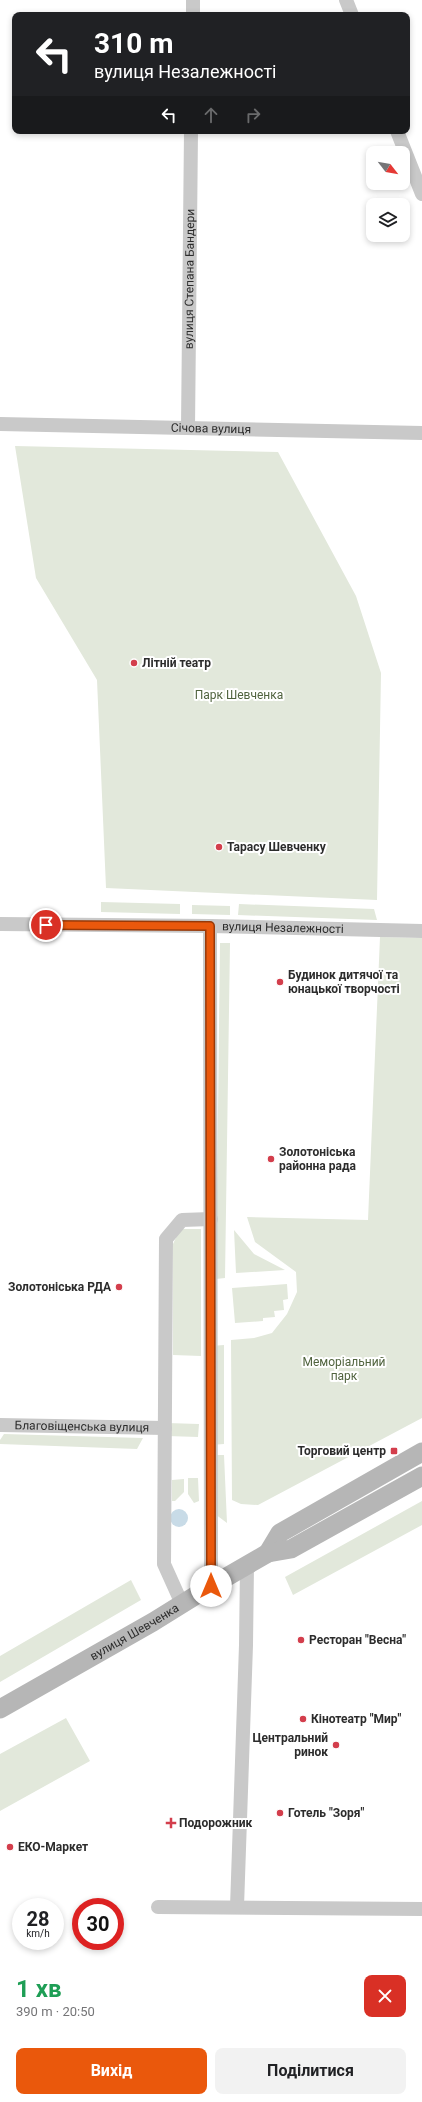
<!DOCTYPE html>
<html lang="uk">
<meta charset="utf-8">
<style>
body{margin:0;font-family:Roboto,sans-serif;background:#f2f2f2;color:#202124;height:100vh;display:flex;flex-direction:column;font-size:15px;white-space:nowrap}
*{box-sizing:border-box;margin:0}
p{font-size:13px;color:#757577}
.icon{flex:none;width:22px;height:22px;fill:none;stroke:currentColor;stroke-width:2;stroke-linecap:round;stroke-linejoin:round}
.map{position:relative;height:1962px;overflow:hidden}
.side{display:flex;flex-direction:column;background:#fff;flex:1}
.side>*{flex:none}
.top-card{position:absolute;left:12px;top:12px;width:398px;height:122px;border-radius:8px;box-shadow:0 2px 6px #0003;background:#202124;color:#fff;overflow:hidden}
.needle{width:26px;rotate:121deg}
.fabs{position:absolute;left:366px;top:146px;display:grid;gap:8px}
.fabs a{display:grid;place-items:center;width:44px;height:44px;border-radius:8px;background:#fff;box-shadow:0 2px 6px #0003;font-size:20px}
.speed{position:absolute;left:12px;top:1898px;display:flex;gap:8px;font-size:20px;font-weight:700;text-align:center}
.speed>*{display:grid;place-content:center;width:52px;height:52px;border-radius:50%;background:#fff;box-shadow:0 2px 6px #0003;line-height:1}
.speed small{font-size:10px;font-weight:400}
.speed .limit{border:6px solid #d22;background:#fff;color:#111}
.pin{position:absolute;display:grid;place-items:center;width:34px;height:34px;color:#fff;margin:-17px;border:2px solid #fff;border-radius:50%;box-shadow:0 1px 4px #0007}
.me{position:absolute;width:44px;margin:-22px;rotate:0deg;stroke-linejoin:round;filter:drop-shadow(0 0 3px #0008)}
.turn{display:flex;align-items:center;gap:14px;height:84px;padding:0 16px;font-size:18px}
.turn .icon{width:52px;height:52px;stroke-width:2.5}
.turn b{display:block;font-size:28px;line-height:34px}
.lanes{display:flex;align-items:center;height:38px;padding:0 16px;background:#0003;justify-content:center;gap:20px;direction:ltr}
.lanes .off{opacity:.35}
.round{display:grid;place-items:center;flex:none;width:42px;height:42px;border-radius:8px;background:#f2f2f2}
.summary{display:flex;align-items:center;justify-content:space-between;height:68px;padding:0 16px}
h1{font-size:24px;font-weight:700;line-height:30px;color:#1e9e55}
.primary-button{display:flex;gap:8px;margin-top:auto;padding:8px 16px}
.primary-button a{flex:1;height:46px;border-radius:8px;background:#ea580c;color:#fff;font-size:16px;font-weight:700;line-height:46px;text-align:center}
.primary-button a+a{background:#f2f2f2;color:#202124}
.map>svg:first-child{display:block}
.green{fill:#e2e8db}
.water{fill:#c8dbe7}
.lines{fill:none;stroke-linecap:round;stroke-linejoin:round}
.minor{stroke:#c9c9c9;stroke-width:14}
.secondary{stroke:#b6b6b6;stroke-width:19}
.route-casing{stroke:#983908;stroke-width:10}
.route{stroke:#ea580c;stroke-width:7}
.poi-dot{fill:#d33e4c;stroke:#fff;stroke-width:1.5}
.labels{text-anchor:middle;stroke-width:4;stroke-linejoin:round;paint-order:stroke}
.street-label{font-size:12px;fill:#2c2c2c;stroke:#fff}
.poi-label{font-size:12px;font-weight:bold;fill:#2c2c2c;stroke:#fff;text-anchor:start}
.park-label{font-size:12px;fill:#50633e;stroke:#fff}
</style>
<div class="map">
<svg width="422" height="1962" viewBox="0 0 422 1962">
<rect width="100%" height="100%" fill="#fff"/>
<path class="green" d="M 15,446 L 278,452 L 356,596 L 381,673 L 377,900 L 106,888 L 97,680 L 36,578 Z
M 101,902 L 180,904 L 180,914 L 101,912 Z
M 239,904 L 374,909 L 377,920 L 238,915 Z
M 192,905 L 230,906 L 230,915 L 192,914 Z
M 380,937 L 422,938 L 422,1418 L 258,1505 L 241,1504 L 232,1500 L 231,1340 L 254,1338 L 272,1333 L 287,1314 L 297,1292 L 296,1272 L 255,1242 L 247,1217 L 368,1220 Z
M 220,943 L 230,943 L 225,1278 L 216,1279 Z
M 180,1229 L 201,1229 L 201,1356 L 173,1355 L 173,1244 Z
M 234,1230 L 254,1254 L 285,1270 L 236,1273 Z
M 287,1284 L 288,1299 L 283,1300 L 284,1310 L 274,1311 L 275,1317 L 263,1318 L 263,1321 L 235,1323 L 232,1288 Z
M 224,1345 L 224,1444 L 211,1445 L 211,1346 Z
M 167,1423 L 199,1424 L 198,1437 L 167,1436 Z
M 4,1434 L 143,1438 L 137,1449 L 0,1444 L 0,1440 Z
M 211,1455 L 224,1455 L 227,1523 L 211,1511 Z
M 188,1478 L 198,1478 L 199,1501 L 194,1503 L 188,1494 Z
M 184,1479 L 184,1492 L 175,1501 L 172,1501 L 172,1480 Z
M 422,1501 L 422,1525 L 293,1595 L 285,1577 Z
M 131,1580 L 141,1600 L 0,1682 L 0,1656 Z
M 66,1718 L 90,1761 L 0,1811 L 0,1754 Z"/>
<path class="water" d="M170 1518a9 9 0 1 1 18 0a9 9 0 1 1-18 0Z"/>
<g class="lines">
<g class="minor">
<path d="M 346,0 L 352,15"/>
<path d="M 193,15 L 193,0"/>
<path d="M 397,131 L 422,194"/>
<path id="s1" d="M 0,424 L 422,433"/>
<path id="s2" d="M 188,428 L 191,131"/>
<path id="s3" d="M 0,924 L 210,926 L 422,931"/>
<path d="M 210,926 L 211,1586"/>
<path id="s4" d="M 0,1425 L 165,1428"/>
<path d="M 182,1604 L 164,1564 L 166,1239 L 182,1220 L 211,1219"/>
<path d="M 158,1907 L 422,1909"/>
<path d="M 237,1907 L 246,1645 L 247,1565"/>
</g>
<g class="secondary">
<path d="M 268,1553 L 280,1533 L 422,1452"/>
<path id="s5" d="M 0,1709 L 153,1622 L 211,1586 L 268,1553 L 291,1549 L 422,1476"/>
</g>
</g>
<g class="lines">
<defs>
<path id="route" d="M 46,925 L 210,926 L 211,1586"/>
</defs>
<use href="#route" class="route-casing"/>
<use href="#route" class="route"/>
</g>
<g class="poi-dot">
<circle cx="134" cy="663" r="4"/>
<circle cx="219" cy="847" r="4"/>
<circle cx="280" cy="982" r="4"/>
<circle cx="271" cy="1159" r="4"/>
<circle cx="119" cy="1287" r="4"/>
<rect x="390" y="1447" width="8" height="8" rx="2"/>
<circle cx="301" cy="1640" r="4"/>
<circle cx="303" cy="1719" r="4"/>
<circle cx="336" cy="1745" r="4"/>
<circle cx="280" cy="1813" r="4"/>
<path d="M169 1817h4v4h4v4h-4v4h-4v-4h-4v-4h4z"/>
<circle cx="10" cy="1847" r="4"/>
</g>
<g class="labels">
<g class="street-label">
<text dy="4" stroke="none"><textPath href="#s2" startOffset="149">вулиця Степана Бандери</textPath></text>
<text dy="4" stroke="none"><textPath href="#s1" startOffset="211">Січова вулиця</textPath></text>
<text dy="4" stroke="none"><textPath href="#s3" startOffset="283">вулиця Незалежності</textPath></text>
<text dy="4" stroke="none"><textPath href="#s4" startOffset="82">Благовіщенська вулиця</textPath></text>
<text dy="4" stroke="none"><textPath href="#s5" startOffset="155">вулиця Шевченка</textPath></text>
</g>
<g class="poi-label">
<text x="142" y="667">Літній театр</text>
<text x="227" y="851">Тарасу Шевченку</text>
<text x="288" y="979">Будинок дитячої та<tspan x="288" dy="14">юнацької творчості</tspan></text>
<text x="279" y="1156">Золотоніська<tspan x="279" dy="14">районна рада</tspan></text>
<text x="111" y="1291" text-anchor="end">Золотоніська РДА</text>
<text x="386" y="1455" text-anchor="end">Торговий центр</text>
<text x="309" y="1644">Ресторан "Весна"</text>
<text x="311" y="1723">Кінотеатр "Мир"</text>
<text x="328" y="1742" text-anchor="end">Центральний<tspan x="328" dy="14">ринок</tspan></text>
<text x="288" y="1817">Готель "Зоря"</text>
<text x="179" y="1827">Подорожник</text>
<text x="18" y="1851">ЕКО-Маркет</text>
</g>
<g class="park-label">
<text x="239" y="699">Парк Шевченка</text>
<text x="344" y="1366">Меморіальний<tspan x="344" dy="14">парк</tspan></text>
</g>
</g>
</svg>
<div class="fabs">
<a><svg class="needle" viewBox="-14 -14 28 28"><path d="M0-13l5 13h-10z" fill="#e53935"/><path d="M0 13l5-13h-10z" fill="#757577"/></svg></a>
<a><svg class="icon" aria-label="layers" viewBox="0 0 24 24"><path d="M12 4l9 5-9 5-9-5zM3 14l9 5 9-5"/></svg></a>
</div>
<div class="speed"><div>28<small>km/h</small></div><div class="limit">30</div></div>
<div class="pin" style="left:46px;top:925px;background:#d93025"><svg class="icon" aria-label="arrive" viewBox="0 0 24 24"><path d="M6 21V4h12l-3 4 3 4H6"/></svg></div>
<svg class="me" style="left:211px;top:1586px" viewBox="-20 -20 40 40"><circle r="19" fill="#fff"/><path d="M0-13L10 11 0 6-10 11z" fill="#ea580c"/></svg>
<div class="top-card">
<div class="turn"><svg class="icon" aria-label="left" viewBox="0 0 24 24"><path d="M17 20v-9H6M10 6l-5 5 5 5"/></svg><div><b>310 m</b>вулиця Незалежності</div></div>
<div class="lanes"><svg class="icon" aria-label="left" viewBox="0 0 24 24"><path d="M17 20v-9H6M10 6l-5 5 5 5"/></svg><svg class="icon off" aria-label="ahead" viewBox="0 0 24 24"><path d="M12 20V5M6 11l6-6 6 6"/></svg><svg class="icon off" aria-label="right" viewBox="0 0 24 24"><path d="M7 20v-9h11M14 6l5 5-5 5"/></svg></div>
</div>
</div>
<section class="side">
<div class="summary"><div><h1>1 хв</h1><p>390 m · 20:50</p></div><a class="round" style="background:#d93025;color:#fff"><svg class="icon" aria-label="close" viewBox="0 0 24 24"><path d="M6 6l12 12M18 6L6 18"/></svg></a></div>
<div class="primary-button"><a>Вихід</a><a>Поділитися</a></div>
</section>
